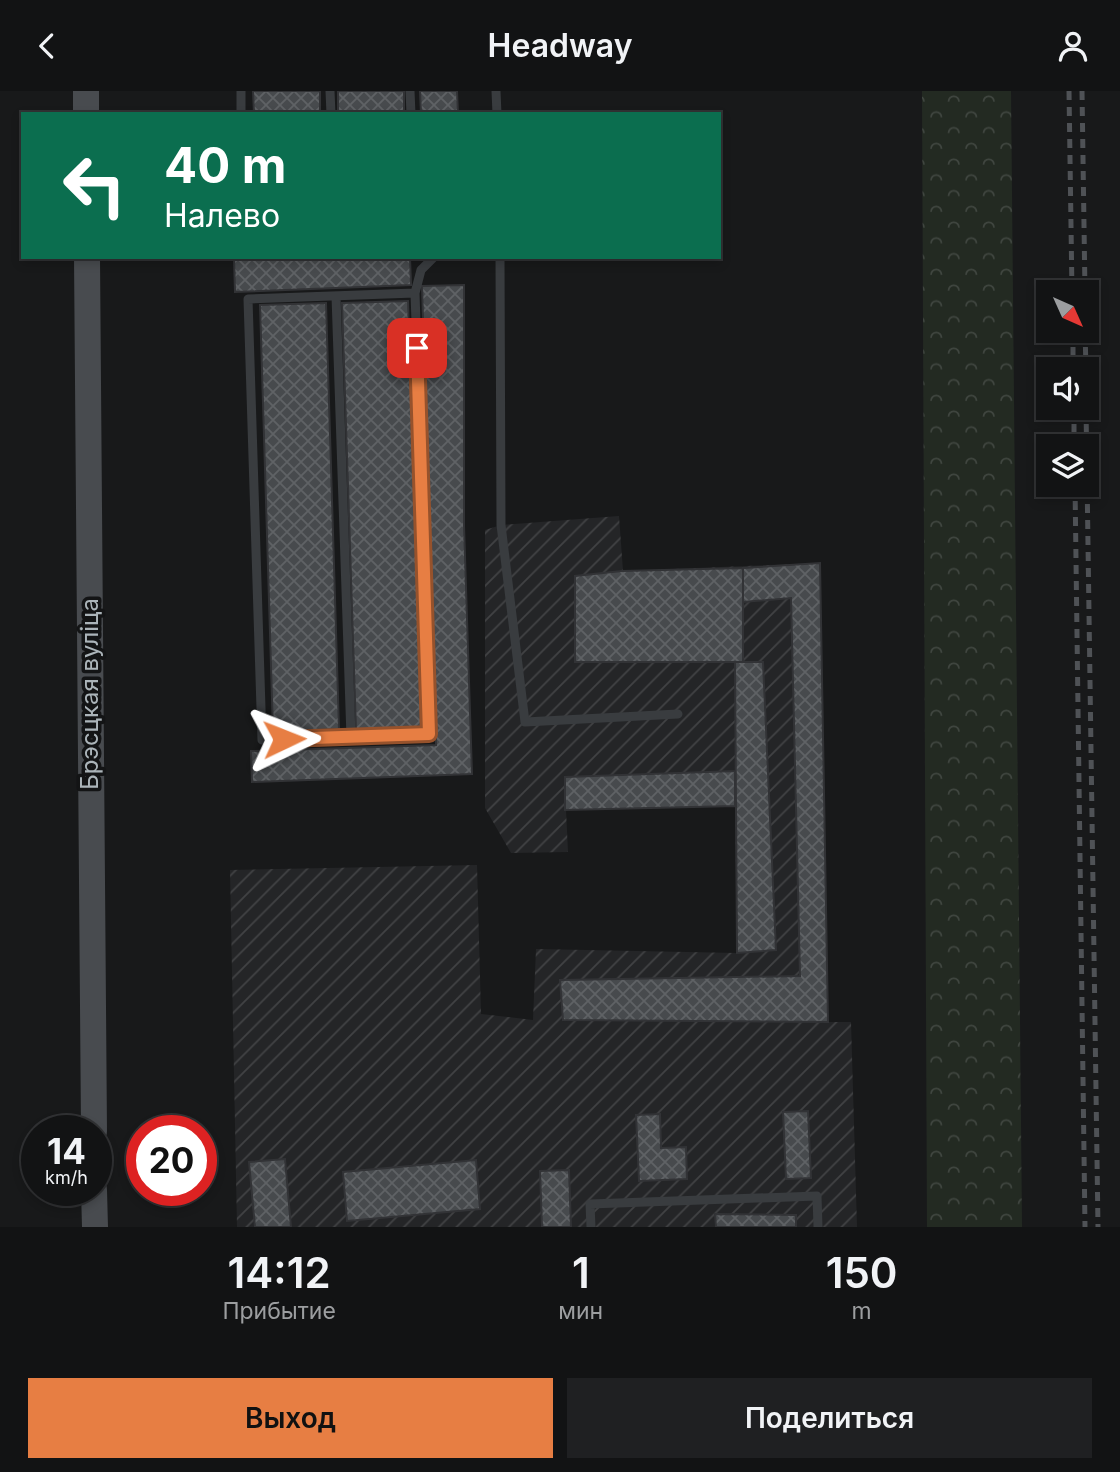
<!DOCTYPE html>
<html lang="ru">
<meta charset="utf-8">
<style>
body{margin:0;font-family:Inter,sans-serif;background:#1f2022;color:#f1f3f6;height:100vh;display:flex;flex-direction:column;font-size:26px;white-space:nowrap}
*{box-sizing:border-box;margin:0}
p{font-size:23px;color:#9c9ea0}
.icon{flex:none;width:38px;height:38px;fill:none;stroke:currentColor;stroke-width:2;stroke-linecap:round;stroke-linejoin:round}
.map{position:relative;height:1136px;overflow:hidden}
.panel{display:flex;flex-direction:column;background:#121314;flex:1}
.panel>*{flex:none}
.guide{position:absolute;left:21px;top:21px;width:700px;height:147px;border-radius:0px;box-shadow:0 4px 10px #0003,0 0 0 2px #313234;background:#0b6e4f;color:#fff;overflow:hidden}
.needle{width:46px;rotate:135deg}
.controls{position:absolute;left:1036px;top:189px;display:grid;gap:14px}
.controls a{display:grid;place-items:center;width:63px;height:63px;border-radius:0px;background:#121314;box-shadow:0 4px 10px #0003,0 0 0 2px #313234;font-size:35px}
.speed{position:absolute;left:21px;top:1024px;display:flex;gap:14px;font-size:35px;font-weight:700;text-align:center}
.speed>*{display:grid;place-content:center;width:91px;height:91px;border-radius:50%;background:#121314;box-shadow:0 4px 10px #0003,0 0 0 2px #313234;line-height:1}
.speed small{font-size:18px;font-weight:400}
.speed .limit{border:10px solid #d22;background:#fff;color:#111}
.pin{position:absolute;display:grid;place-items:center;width:60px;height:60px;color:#fff;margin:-30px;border-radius:14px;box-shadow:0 4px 10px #0006}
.me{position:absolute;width:77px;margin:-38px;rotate:88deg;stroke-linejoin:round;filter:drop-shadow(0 0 5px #0008)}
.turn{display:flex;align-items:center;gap:24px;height:147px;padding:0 28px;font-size:32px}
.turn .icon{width:91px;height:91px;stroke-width:2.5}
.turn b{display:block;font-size:49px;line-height:60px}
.eta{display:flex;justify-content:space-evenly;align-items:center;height:119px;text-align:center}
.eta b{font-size:42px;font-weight:600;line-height:49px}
.button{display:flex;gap:14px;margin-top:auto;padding:14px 28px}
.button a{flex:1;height:80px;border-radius:0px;background:#e77e43;color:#111;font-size:28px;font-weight:600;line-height:80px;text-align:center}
.button a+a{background:#1f2022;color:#f1f3f6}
header{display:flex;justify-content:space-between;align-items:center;height:91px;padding:0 28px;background:#121314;font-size:32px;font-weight:600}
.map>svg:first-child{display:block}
.industrial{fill:url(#industrial-furrows)}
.forest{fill:url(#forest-crowns)}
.building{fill:url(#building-cross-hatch);stroke:#323336;stroke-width:2}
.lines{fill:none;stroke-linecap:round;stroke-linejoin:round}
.lane{stroke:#393c3f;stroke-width:9}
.secondary{stroke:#484b4f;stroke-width:26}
.rail{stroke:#4f5256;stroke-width:5;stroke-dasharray:9 7;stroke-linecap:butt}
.route-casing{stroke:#96522c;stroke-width:18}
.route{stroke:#e77e43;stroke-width:12}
.labels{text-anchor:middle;stroke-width:7;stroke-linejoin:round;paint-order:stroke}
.street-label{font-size:24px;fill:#abb4b9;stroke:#131415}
</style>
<header><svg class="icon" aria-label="back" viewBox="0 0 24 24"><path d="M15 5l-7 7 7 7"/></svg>Headway<svg class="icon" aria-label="person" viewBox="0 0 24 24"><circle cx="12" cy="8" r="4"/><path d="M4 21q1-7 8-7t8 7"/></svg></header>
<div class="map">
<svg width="1120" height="1136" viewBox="0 0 1120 1136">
<defs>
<pattern id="industrial-furrows" width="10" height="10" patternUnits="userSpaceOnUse" patternTransform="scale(1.75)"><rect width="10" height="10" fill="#242527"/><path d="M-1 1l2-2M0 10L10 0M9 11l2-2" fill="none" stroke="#414244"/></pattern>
<pattern id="forest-crowns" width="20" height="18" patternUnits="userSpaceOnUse" patternTransform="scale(1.75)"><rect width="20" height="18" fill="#232a22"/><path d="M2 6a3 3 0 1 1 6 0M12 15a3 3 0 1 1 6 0" fill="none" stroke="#404640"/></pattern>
<pattern id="building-cross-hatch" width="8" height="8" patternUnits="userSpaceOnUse" patternTransform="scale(1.75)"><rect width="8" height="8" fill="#474a4d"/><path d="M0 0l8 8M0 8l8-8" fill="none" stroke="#5f6265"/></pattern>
</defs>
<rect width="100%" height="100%" fill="#18191a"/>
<path class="industrial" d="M 619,425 L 623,480 L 820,472 L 828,931 L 851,931 L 857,1136 L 237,1136 L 230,779 L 477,774 L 481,923 L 533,929 L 536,858 L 737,862 L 735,715 L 566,719 L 568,761 L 511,762 L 485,717 L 485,439 L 501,434 Z"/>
<path class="forest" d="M 922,0 L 1011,0 L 1022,1136 L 927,1136 Z"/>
<path class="building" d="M 253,0 L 320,0 L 320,23 L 254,23 Z
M 338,0 L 404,0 L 404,23 L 338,23 Z
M 420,0 L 457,0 L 458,23 L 421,23 Z
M 410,166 L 411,194 L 235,201 L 234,167 Z
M 464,194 L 464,434 L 472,683 L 252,691 L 251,660 L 436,654 L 422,195 Z
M 408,210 L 422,636 L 356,639 L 342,212 Z
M 326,212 L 339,638 L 273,641 L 260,214 Z
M 820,472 L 828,931 L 563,929 L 560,889 L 800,885 L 791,507 L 743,511 L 743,477 Z
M 743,477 L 743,571 L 575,571 L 575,485 L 622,480 Z
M 735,571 L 763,571 L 776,859 L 737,862 Z
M 735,680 L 735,715 L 565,719 L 565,686 Z
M 808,1020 L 811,1087 L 786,1088 L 783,1021 Z
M 660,1023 L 661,1057 L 686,1056 L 687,1088 L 639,1090 L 636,1024 Z
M 285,1068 L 291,1136 L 255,1136 L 249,1071 Z
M 476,1069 L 480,1118 L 347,1130 L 343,1081 Z
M 569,1079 L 571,1136 L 542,1136 L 540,1080 Z
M 715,1123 L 796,1124 L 796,1136 L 716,1136 Z"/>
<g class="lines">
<path class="lane" d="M 241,0 L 241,23
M 330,0 L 331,23
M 410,0 L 411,23
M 496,0 L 497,23
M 500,166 L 501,434 L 525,631 L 678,623
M 415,202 L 430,643 L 262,649 L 248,208 Z
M 415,202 L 421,179 L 434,166
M 336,205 L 351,646
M 591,1136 L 590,1113 L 817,1105 L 818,1136"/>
<path class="secondary" d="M 86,0 L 86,23
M 87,166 L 94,1040
M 94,1099 L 95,1136"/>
<path class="rail" d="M 1069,0 L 1072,201
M 1082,0 L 1085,201
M 1073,240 L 1073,278
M 1085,240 L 1086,278
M 1074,317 L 1074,355
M 1086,317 L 1098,1136
M 1075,394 L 1085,1136"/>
</g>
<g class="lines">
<defs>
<path id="route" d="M 284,648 L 429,643 L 417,257"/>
</defs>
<use href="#route" class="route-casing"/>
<use href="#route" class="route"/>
</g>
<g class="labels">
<g class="street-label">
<text transform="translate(90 603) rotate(-90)" y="8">Брэсцкая вуліца</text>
</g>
</g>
</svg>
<div class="controls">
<a><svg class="needle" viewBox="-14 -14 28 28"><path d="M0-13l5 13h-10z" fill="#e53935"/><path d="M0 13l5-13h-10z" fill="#9c9ea0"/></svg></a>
<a><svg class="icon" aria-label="sound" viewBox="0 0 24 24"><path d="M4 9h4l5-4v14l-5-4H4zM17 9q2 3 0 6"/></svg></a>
<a><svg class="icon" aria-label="layers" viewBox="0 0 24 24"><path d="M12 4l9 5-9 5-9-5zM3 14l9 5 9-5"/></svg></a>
</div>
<div class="speed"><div>14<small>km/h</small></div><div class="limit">20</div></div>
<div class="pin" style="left:417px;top:257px;background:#d93025"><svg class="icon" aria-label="arrive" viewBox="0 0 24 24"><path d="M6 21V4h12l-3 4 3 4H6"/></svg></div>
<svg class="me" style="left:284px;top:648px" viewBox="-20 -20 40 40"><path d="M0-17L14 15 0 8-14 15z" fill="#e77e43" stroke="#fff" stroke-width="4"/></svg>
<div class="guide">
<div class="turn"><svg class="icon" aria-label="left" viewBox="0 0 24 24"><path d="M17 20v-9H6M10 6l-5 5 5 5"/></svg><div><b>40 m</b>Налево</div></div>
</div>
</div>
<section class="panel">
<div class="eta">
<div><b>14:12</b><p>Прибытие</p></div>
<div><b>1</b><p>мин</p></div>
<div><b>150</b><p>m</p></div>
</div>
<div class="button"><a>Выход</a><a>Поделиться</a></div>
</section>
